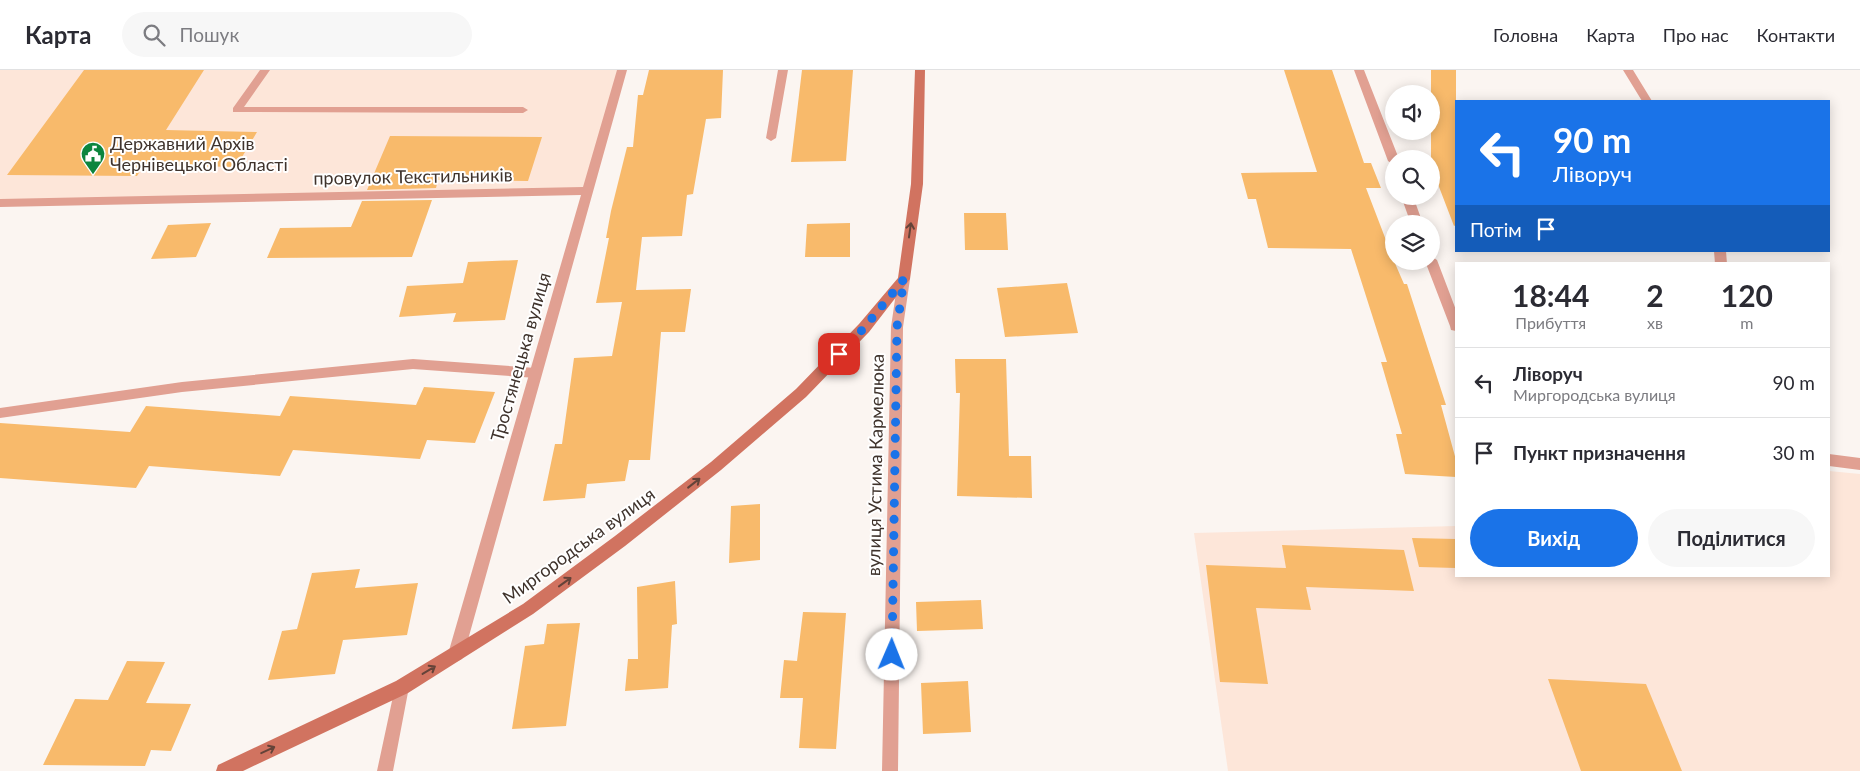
<!DOCTYPE html>
<html lang="uk">
<meta charset="utf-8">
<style>
body{margin:0;font-family:Lato,sans-serif;background:#f7f7f7;color:#2b2b33;height:100vh;display:flex;flex-direction:column;font-size:19px;white-space:nowrap}
*{box-sizing:border-box;margin:0}
p{font-size:16px;color:#7c7c81}
.icon{flex:none;width:28px;height:28px;fill:none;stroke:currentColor;stroke-width:2;stroke-linecap:round;stroke-linejoin:round}
.map{position:relative;flex:1;overflow:hidden}
.drawer{position:absolute;left:1455px;top:192px;width:375px;height:315px;display:flex;flex-direction:column;background:#fff;border-radius:0px;box-shadow:0 2px 12px #0003}
.drawer>*{flex:none}
.banner{position:absolute;left:1455px;top:30px;width:375px;height:152px;border-radius:0px;box-shadow:0 2px 12px #0003;background:#1a73e8;color:#fff;overflow:hidden}
.buttons{position:absolute;left:1385px;top:15px;display:grid;gap:10px}
.buttons a{display:grid;place-items:center;width:55px;height:55px;border-radius:50%;background:#fff;box-shadow:0 2px 12px #0003;font-size:25px}
.pin{position:absolute;display:grid;place-items:center;width:42px;height:42px;color:#fff;margin:-21px;border-radius:10px;box-shadow:0 2px 8px #0006}
.me{position:absolute;width:55px;margin:-28px;rotate:1deg;stroke-linejoin:round;filter:drop-shadow(0 0 4px #0008)}
.turn{display:flex;align-items:center;gap:18px;height:105px;padding:0 15px;font-size:22px}
.turn .icon{width:65px;height:65px;stroke-width:2.5}
.turn b{display:block;font-size:35px;line-height:42px}
.then{display:flex;align-items:center;height:48px;padding:0 15px;background:#0003;gap:10px;font-size:19px}
.eta{display:flex;justify-content:space-evenly;align-items:center;height:85px;text-align:center}
.eta b{font-size:30px;font-weight:700;line-height:35px}
.action{display:flex;gap:10px;margin-top:auto;padding:10px 15px}
.action a{flex:1;height:58px;border-radius:30px;background:#1a73e8;color:#fff;font-size:20px;font-weight:700;line-height:58px;text-align:center}
.action a+a{background:#f7f7f7;color:#2b2b33}
ul{padding:0;list-style:none}
li{display:flex;align-items:center;gap:15px;height:70px;padding:0 15px;border-top:1px solid #e1e1e2}
li div{flex:1}
li b{display:block;font-size:19px}
li em{font-style:normal}
header{display:flex;align-items:center;gap:30px;box-sizing:border-box;height:70px;padding:0 25px;background:#fff;border-bottom:1px solid #e1e1e2}
header strong{font-size:24px}
nav{display:flex;gap:28px;margin-inline-start:auto;font-size:18px}
.search{width:350px;height:45px;background:#f7f7f7;display:flex;align-items:center;gap:12px;box-sizing:border-box;padding:0 18px;border-radius:28px;color:#7c7c81;font-size:19px}
.map>svg:first-child{display:block}
.built{fill:#fde6d9}
.building{fill:#f8ba6b}
.lines{fill:none;stroke-linecap:round;stroke-linejoin:round}
.service{fill:#e1a092;fill-rule:evenodd}
.minor{fill:#e1a092;fill-rule:evenodd}
.secondary{fill:#d17360;fill-rule:evenodd}
.oneway{stroke:#644339}
.route{stroke:#1a73e8;stroke-width:9;stroke-dasharray:0 16.2}
.labels{text-anchor:middle;stroke-width:4;stroke-linejoin:round;paint-order:stroke}
.poi-label{font-size:18px;fill:#3f332c;stroke:#fff;text-anchor:start}
.street-label{font-size:18px;fill:#3f332c;stroke:#fff}
</style>
<header>
<strong>Карта</strong>
<div class="search"><svg class="icon" aria-label="search" viewBox="0 0 24 24"><circle cx="10" cy="10" r="6"/><path d="M15 15l6 6"/></svg>Пошук</div>
<nav><a>Головна</a><a>Карта</a><a>Про нас</a><a>Контакти</a></nav>
</header>
<div class="map">
<svg width="1860" height="701" viewBox="0 0 1860 701">
<rect width="100%" height="100%" fill="#fbf5f1"/>
<path class="built" d="M 0,0 L 623,0 L 592,119 L 0,132 Z
M 1829,401 L 1860,404 L 1860,701 L 1228,701 L 1194,463 L 1456,456 L 1456,506 L 1829,506 Z"/>
<path class="building" d="M 84,0 L 204,0 L 166,60 L 257,62 L 236,97 L 144,95 L 137,106 L 7,105 Z
M 649,0 L 723,0 L 721,48 L 706,49 L 693,124 L 687,125 L 682,166 L 642,167 L 636,220 L 691,219 L 685,262 L 661,262 L 650,390 L 629,390 L 625,411 L 587,414 L 585,428 L 543,431 L 555,374 L 562,374 L 574,288 L 612,286 L 622,232 L 596,233 L 609,168 L 606,168 L 611,141 L 627,77 L 633,77 L 638,25 L 643,25 Z
M 802,0 L 853,0 L 846,91 L 791,92 Z
M 1284,0 L 1332,0 L 1364,93 L 1371,93 L 1381,118 L 1366,118 L 1394,191 L 1404,214 L 1407,214 L 1446,335 L 1441,335 L 1456,390 L 1456,407 L 1405,404 L 1396,364 L 1402,364 L 1381,292 L 1387,292 L 1351,179 L 1268,178 L 1256,129 L 1248,129 L 1241,103 L 1317,102 Z
M 1431,0 L 1456,0 L 1456,155 L 1454,156 L 1431,96 Z
M 390,66 L 542,67 L 528,111 L 438,110 L 436,118 L 367,120 Z
M 432,130 L 412,187 L 267,188 L 280,158 L 351,157 L 362,131 Z
M 964,143 L 1006,143 L 1008,180 L 965,180 Z
M 211,153 L 196,187 L 151,189 L 168,155 Z
M 850,153 L 850,187 L 805,187 L 807,154 Z
M 518,190 L 505,250 L 453,252 L 456,243 L 399,247 L 407,216 L 463,213 L 468,192 Z
M 1067,213 L 1078,263 L 1005,267 L 997,218 Z
M 955,289 L 1006,289 L 1009,386 L 1031,386 L 1032,428 L 957,426 L 960,323 L 956,323 Z
M 424,317 L 495,322 L 475,373 L 427,370 L 420,389 L 293,380 L 280,406 L 149,396 L 136,418 L 0,408 L 0,353 L 130,362 L 146,336 L 280,346 L 290,326 L 416,335 Z
M 760,434 L 760,490 L 729,493 L 731,436 Z
M 1412,468 L 1456,469 L 1456,498 L 1419,497 Z
M 1282,475 L 1404,480 L 1414,521 L 1306,517 L 1311,540 L 1256,538 L 1268,614 L 1220,612 L 1206,495 L 1286,498 Z
M 360,499 L 355,518 L 418,513 L 407,565 L 343,570 L 335,604 L 268,610 L 282,561 L 297,559 L 312,503 Z
M 675,511 L 677,554 L 672,555 L 668,618 L 625,621 L 628,589 L 638,589 L 637,517 Z
M 981,530 L 983,559 L 917,561 L 916,532 Z
M 803,542 L 846,543 L 836,679 L 799,678 L 803,628 L 780,628 L 784,590 L 797,591 Z
M 580,553 L 566,656 L 512,659 L 525,576 L 544,574 L 547,554 Z
M 127,591 L 165,592 L 146,633 L 191,634 L 171,681 L 151,680 L 145,696 L 43,695 L 75,629 L 108,630 Z
M 1548,609 L 1646,614 L 1682,701 L 1581,701 Z
M 968,611 L 971,662 L 923,664 L 921,613 Z"/>
<g class="lines">
<path class="service" d="M 260,0 L 270,0 L 244,37 L 523,37 L 528,40 L 523,43 L 233,42 L 233,38 Z
M 778,0 L 788,0 L 776,68 L 771,71 L 766,68 Z
M 413,289 L 536,298 L 540,300 L 542,303 L 540,306 L 536,308 L 413,299 L 182,322 L 0,348 L 0,338 L 182,312 Z
M 402,610 L 407,612 L 409,617 L 393,701 L 377,701 L 395,617 L 397,612 Z"/>
<path class="minor" d="M 617,0 L 627,0 L 464,584 L 462,589 L 456,592 L 450,589 L 448,584 L 581,125 L 0,137 L 0,129 L 583,117 Z
M 1354,0 L 1364,0 L 1399,89 L 1394,89 L 1394,95 L 1388,91 Z
M 1623,0 L 1633,0 L 1652,31 L 1642,31 Z
M 1401,126 L 1413,126 L 1423,154 L 1411,154 Z
M 1714,181 L 1726,181 L 1727,194 L 1715,194 Z
M 1431,186 L 1437,190 L 1456,240 L 1456,261 L 1451,260 L 1450,256 L 1425,191 L 1431,191 Z
M 904,204 L 908,206 L 910,209 L 903,257 L 898,701 L 882,701 L 891,257 L 898,209 L 900,206 Z
M 1829,384 L 1860,388 L 1860,400 L 1829,396 Z"/>
<path class="secondary" d="M 915,0 L 925,0 L 923,114 L 910,209 L 869,262 L 806,327 L 721,400 L 625,476 L 533,544 L 408,623 L 243,701 L 216,701 L 218,695 L 396,611 L 523,534 L 615,466 L 711,392 L 796,319 L 859,254 L 898,208 L 911,114 Z"/>
</g>
<defs><path id="oneway-shaft" d="M-6 0H5M1.5-3L5.5 0L1.5 3" fill="none" stroke-width="1.6" stroke-linecap="round" stroke-linejoin="round" transform="scale(1.25)"/></defs>
<g class="oneway">
<use href="#oneway-shaft" transform="translate(910 160) rotate(-82)"/>
<use href="#oneway-shaft" transform="translate(694 413) rotate(-38)"/>
<use href="#oneway-shaft" transform="translate(565 512) rotate(-36)"/>
<use href="#oneway-shaft" transform="translate(429 600) rotate(-31)"/>
<use href="#oneway-shaft" transform="translate(268 680) rotate(-25)"/>
</g>
<g class="lines">
<path class="route" d="M 839,284 L 864,258 L 904,209 L 897,257 L 892,585"/>
</g>
<defs>
<symbol id="civic-pin" viewBox="-11 -11 22 30"><path d="M0 17L-7.5 6A9.5 9.5 0 1 1 7.5 6Z" fill="#0d853e" stroke="#fff"/><path d="M-.6-6.5H3V-4.5H.6V-3L4-1V1h2V6H-6V1h2V-1L-.6-3ZM-1.2 2.5V6h2.4V2.5Z" fill="#fff"/></symbol>
</defs>
<g fill-rule="evenodd">
<use href="#civic-pin" x="79" y="70" width="28" height="38"/>
</g>
<g class="labels">
<g class="poi-label">
<text x="110" y="80">Державний Архів<tspan x="110" dy="21">Чернівецької Області</tspan></text>
</g>
<g class="street-label">
<text transform="translate(413 107) rotate(-1)" y="6">провулок Текстильників</text>
<text transform="translate(521 287) rotate(-74)" y="6">Тростянецька вулиця</text>
<text transform="translate(876 395) rotate(-89)" y="6">вулиця Устима Кармелюка</text>
<text transform="translate(579 476) rotate(-36)" y="6">Миргородська вулиця</text>
</g>
</g>
</svg>
<div class="buttons">
<a><svg class="icon" aria-label="sound" viewBox="0 0 24 24"><path d="M4 9h4l5-4v14l-5-4H4zM17 9q2 3 0 6"/></svg></a>
<a><svg class="icon" aria-label="search" viewBox="0 0 24 24"><circle cx="10" cy="10" r="6"/><path d="M15 15l6 6"/></svg></a>
<a><svg class="icon" aria-label="layers" viewBox="0 0 24 24"><path d="M12 4l9 5-9 5-9-5zM3 14l9 5 9-5"/></svg></a>
</div>
<div class="pin" style="left:839px;top:284px;background:#d93025"><svg class="icon" aria-label="arrive" viewBox="0 0 24 24"><path d="M6 21V4h12l-3 4 3 4H6"/></svg></div>
<svg class="me" style="left:892px;top:585px" viewBox="-20 -20 40 40"><circle r="19" fill="#fff"/><path d="M0-13L10 11 0 6-10 11z" fill="#1a73e8"/></svg>
<div class="banner">
<div class="turn"><svg class="icon" aria-label="left" viewBox="0 0 24 24"><path d="M17 20v-9H6M10 6l-5 5 5 5"/></svg><div><b>90 m</b>Ліворуч</div></div>
<div class="then">Потім<svg class="icon" aria-label="arrive" viewBox="0 0 24 24"><path d="M6 21V4h12l-3 4 3 4H6"/></svg></div>
</div>
<section class="drawer">
<div class="eta">
<div><b>18:44</b><p>Прибуття</p></div>
<div><b>2</b><p>хв</p></div>
<div><b>120</b><p>m</p></div>
</div>
<ul>
<li><svg class="icon" aria-label="left" viewBox="0 0 24 24"><path d="M17 20v-9H6M10 6l-5 5 5 5"/></svg><div><b>Ліворуч</b><p>Миргородська вулиця</p></div><em>90 m</em></li>
<li><svg class="icon" aria-label="arrive" viewBox="0 0 24 24"><path d="M6 21V4h12l-3 4 3 4H6"/></svg><div><b>Пункт призначення</b></div><em>30 m</em></li>
</ul>
<div class="action"><a>Вихід</a><a>Поділитися</a></div>
</section>
</div>
